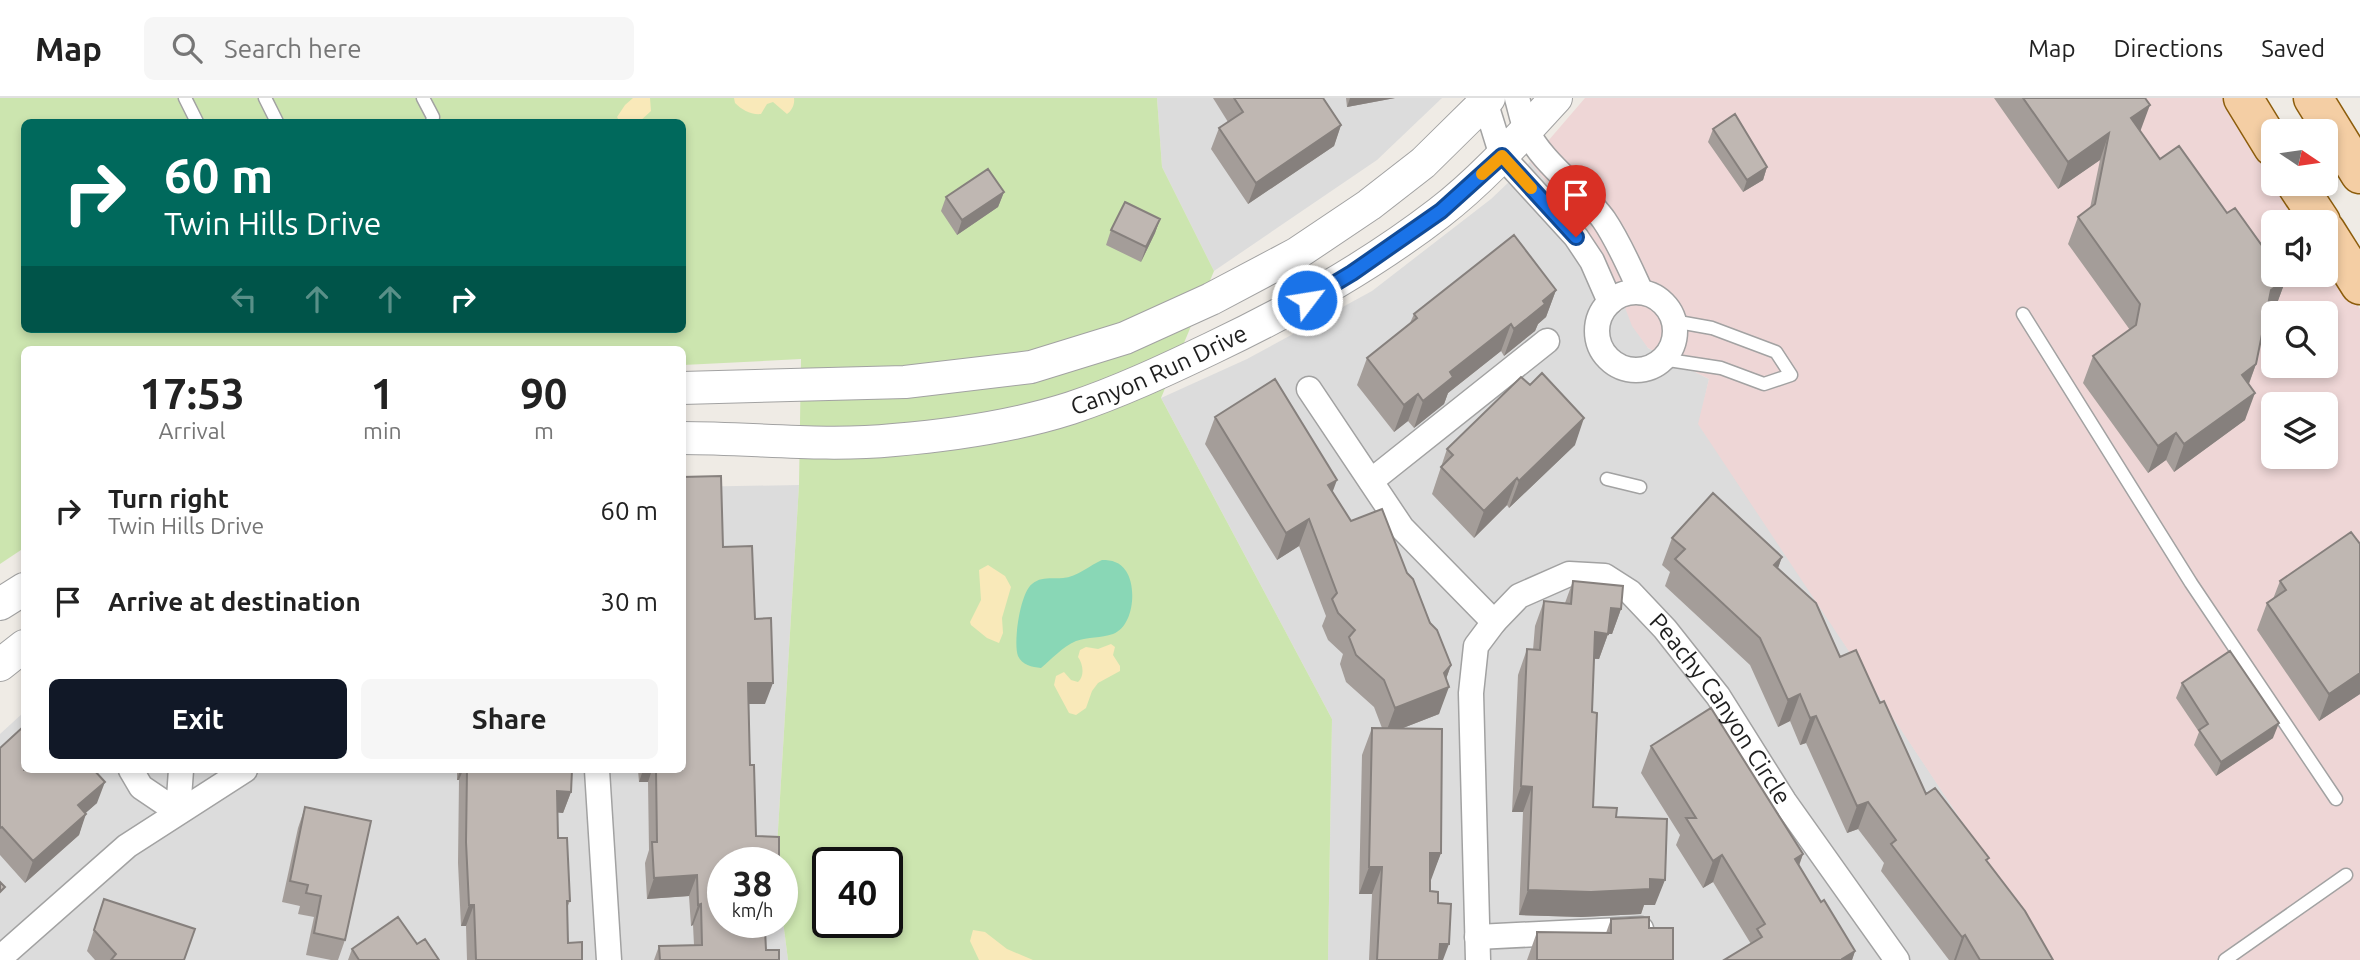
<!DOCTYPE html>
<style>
body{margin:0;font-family:Ubuntu,sans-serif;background:#f6f6f6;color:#222;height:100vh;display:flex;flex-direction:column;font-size:26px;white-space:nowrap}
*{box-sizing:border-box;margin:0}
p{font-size:23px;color:#767676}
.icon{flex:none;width:38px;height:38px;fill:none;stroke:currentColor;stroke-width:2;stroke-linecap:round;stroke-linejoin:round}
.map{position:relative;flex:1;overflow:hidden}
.drawer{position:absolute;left:21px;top:248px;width:665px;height:427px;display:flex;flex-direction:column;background:#fff;border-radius:10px;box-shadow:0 4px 10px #0003}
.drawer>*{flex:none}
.top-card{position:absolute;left:21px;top:21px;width:665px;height:214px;border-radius:10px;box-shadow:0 4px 10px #0003;background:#00695c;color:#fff;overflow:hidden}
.needle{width:46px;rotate:103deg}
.fabs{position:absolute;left:2261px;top:21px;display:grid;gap:14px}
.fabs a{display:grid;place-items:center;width:77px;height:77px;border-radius:10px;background:#fff;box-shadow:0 4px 10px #0003;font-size:35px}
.speed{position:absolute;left:707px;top:749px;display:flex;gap:14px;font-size:35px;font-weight:700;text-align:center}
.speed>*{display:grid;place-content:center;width:91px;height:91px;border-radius:50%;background:#fff;box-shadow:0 4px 10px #0003;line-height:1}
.speed small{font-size:18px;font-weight:400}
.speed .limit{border:4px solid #111;border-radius:10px;background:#fff;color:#111}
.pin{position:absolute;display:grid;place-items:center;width:60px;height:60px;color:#fff;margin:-72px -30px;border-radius:50% 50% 50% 0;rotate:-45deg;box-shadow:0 0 7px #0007}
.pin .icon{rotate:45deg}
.me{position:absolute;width:77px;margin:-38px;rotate:59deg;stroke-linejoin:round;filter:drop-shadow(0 0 5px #0008)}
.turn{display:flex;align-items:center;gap:24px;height:147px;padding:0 28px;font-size:32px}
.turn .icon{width:91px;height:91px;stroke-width:2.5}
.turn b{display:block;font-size:49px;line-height:60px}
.lanes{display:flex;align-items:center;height:66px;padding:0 28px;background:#0003;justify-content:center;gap:35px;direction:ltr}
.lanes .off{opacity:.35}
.eta{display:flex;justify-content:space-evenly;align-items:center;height:119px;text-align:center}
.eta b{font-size:42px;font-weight:700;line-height:49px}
.cta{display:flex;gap:14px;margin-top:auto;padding:14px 28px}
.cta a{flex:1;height:80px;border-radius:10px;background:#111827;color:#fff;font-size:28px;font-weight:700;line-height:80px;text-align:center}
.cta a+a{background:#f6f6f6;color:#222}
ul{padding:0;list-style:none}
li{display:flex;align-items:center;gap:21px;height:91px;padding:0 28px}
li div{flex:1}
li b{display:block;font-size:26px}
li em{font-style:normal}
header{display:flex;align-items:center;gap:42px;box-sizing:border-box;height:98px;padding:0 35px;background:#fff;border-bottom:2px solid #e0e0e0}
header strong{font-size:33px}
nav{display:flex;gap:38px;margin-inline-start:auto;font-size:24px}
.search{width:490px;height:63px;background:#f6f6f6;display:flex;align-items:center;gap:18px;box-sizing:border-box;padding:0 24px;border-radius:10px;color:#767676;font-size:26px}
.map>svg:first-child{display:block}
.residential{fill:#dcdcdc}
.commercial{fill:#eed6d6;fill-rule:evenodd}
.grass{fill:#cce5af;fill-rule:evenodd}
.sand{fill:#f9e9b9}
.pitch{fill:#89d7b6}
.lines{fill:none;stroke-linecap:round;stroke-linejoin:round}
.service-casing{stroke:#a2a2a2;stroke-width:15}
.minor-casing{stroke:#a2a2a2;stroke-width:27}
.tertiary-casing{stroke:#a2a2a2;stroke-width:34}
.primary-casing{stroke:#8d5d0c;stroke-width:41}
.service{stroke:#fff;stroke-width:12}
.minor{stroke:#fff;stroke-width:24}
.tertiary{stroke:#fff;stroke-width:32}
.primary{stroke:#f4cea4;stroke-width:38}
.wall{fill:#a49d99}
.shaded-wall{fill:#86807d}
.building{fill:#bfb7b2;stroke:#86807d;stroke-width:2}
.route-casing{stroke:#114b97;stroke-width:18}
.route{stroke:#1a73e8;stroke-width:12}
.slow{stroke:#f59e0b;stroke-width:12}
.labels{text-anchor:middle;stroke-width:5;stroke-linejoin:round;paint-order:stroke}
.street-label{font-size:24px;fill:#1e1e1e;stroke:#fff}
</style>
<header>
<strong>Map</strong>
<div class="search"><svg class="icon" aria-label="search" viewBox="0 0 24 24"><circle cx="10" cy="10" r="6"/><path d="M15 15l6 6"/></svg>Search here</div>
<nav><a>Map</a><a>Directions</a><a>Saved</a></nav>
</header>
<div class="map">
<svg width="2360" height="862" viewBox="0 0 2360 862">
<rect width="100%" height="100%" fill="#efebe5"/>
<path class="residential" d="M 1157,0 L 1442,0 L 1377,62 L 1214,173 L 1162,69 Z
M 1530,64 L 1578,121 L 1597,149 L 1648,250 L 1709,281 L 1699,326 L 2054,862 L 1328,862 L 1332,621 L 1161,300 L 1247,261 L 1372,193 L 1491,101 Z
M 799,387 L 776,765 L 723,765 L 723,824 L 782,824 L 782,815 L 788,862 L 0,862 L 0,636 L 24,614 L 24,672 L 682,672 L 683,389 Z"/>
<path class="commercial" d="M 1585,0 L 2228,0 L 2273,73 L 2273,86 L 2281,86 L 2306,124 L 2273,124 L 2273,177 L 2326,177 L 2326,156 L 2360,211 L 2360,862 L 2054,862 L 1698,326 L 1709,281 L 1648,250 L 1632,228 L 1611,173 L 1597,149 L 1578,121 L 1530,64 ZM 2273,215 L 2326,215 L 2326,268 L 2273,268 ZM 2273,306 L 2326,306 L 2326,359 L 2273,359 Z"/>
<path class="grass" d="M 0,0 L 1157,0 L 1162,69 L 1214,173 L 1161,300 L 1332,621 L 1328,862 L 788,862 L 782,815 L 782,765 L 776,765 L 799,387 L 801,261 L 683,267 L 682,252 L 24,252 L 24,450 L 0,466 ZM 24,24 L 682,24 L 682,231 L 24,231 ZM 828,765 L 887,765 L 887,824 L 828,824 Z"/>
<path class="sand" d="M 633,0 L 650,0 L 651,13 L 639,24 L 620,24 L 617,19 L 625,7 Z
M 734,0 L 794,0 C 795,6 792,13 787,16 L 773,4 L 767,6 L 761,16 C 751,17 742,12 735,5 Z
M 988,467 L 1005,478 L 1011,489 L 1002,520 L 1003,535 L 999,545 L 987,540 L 971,527 L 970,524 L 981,502 L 979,472 Z
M 1111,546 L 1115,549 L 1113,557 L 1120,568 L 1120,573 L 1098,585 L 1092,593 L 1086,610 L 1076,617 L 1069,615 L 1054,587 L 1056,578 L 1064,574 L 1071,582 L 1078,584 C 1085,578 1083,566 1078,559 L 1080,552 L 1086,549 L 1098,551 Z
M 973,832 L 985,834 L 1007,851 L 1033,862 L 979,862 L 970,843 Z"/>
<path class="pitch" d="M 1102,462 C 1112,462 1120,464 1126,473 C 1137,489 1134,528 1113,536 C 1101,540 1088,539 1076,543 C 1062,549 1052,561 1041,570 C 1032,569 1022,567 1018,558 C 1013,545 1020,495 1032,486 C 1041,478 1052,481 1063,480 C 1077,479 1090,467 1102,462 Z"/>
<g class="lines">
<defs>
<path id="service" d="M 185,0 L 197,24
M 265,0 L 277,24
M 423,0 L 433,19 L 432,24
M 2023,216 L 2191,485 L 2336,701
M 1662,261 L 1721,270 L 1764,286 L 1791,277 L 1776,254 L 1712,230 L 1673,223
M 1607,381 L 1640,389
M 2225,862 L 2346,777"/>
<g id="minor">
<path d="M 1484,0 L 1502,58 L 1576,139 L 1592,163 L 1610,204"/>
<path d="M 1517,0 C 1520,10 1522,22 1526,31 C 1542,66 1582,91 1604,122 C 1619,144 1630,170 1641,194"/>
<circle cx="1636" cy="233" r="39"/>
<path d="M 1309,291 L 1402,430 L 1494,524"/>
<path d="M 1371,383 L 1547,243"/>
<path d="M 131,672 L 141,689 L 178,714 L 181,672"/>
<path d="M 597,672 L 609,862"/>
<path d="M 1477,839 L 1641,831"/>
<path d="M 0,860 L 127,748 L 245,672"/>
<path id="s1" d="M 1478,862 L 1471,595 L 1476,548 L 1494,524 L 1519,498 L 1569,476 L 1605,478 L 1630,494 L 1665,531 L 1718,598 L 1784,703 L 1897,862"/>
</g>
<g id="tertiary">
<path d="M 682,290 L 905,284 L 1031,269 L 1125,240 L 1211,201 L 1296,156 L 1369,107 L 1423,65 L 1489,0"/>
<path id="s2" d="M 682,340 C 753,340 823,349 894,342 C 953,337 1015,328 1071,310 C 1119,294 1166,272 1212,250 C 1292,212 1369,169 1439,115 C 1482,82 1519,40 1556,0"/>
<path d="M 0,506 L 24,491"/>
<path d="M 0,567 L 24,548"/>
</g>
<path id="primary" d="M 2243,0 L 2273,49
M 2313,0 L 2360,76
M 2296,86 L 2321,124
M 2326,133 L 2360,187"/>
</defs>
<use href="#service" class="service-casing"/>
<use href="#minor" class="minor-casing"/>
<use href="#tertiary" class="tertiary-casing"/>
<use href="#primary" class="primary-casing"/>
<use href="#service" class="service"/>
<use href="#minor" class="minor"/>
<use href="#tertiary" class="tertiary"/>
<use href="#primary" class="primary"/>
</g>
<path class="wall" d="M 1213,0 L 1323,0 L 1341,27 L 1334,48 L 1248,106 L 1211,51 L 1219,30 L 1228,24 Z
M 1346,0 L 1395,0 L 1347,9 Z
M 1994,0 L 2145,0 L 2140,33 L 2160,61 L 2227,115 L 2286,181 L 2276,208 L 2266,215 L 2256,266 L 2249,286 L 2245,322 L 2174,374 L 2166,362 L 2148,375 L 2083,285 L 2093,258 L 2130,232 L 2068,146 L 2078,119 L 2090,110 L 2100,62 L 2058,91 Z
M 1713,31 L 1767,69 L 1763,82 L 1743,94 L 1708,44 Z
M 1004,94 L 998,109 L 957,137 L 941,113 L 946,99 Z
M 1160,121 L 1155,135 L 1141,164 L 1106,147 L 1111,132 Z
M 1556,192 L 1546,219 L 1538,226 L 1535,233 L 1504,258 L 1501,253 L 1448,295 L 1444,306 L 1414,330 L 1408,323 L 1394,334 L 1357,287 L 1367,260 L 1410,225 L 1414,216 Z
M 1215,319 L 1333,394 L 1351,423 L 1407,475 L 1451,567 L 1446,581 L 1439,616 L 1403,630 L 1441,755 L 1430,782 L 1430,793 L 1438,805 L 1443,862 L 1369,862 L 1372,796 L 1359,796 L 1362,657 L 1372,630 L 1382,630 L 1374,609 L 1346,584 L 1340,566 L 1343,556 L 1328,542 L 1322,528 L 1326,518 L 1299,448 L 1277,462 L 1205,346 Z
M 1575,347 L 1509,410 L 1507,407 L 1474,440 L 1432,396 L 1447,351 Z
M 1672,440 L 1782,459 L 1778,470 L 1840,559 L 1880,605 L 1926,696 L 1987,763 L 2053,862 L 1949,862 L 1881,773 L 1884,765 L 1858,731 L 1847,735 L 1806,645 L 1800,647 L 1790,623 L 1778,629 L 1750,567 L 1665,488 L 1670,474 L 1662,467 Z
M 2360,446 L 2360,596 L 2319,623 L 2257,532 L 2267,505 L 2273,501 L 2280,483 Z
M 723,449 L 755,521 L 765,606 L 749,606 L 750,667 L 756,738 L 779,763 L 778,765 L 723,765 L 754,831 L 766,852 L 779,862 L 654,862 L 659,848 L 694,847 L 693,827 L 691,828 L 689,798 L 647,801 L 645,765 L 649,752 L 648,684 L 639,684 L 638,672 L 682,672 Z
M 1573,483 L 1621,511 L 1612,536 L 1608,536 L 1599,561 L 1594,561 L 1592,614 L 1593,709 L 1616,719 L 1655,807 L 1644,807 L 1641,816 L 1581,819 L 1519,817 L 1523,714 L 1512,714 L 1518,577 L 1527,551 L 1533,552 L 1535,528 L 1544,503 L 1565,505 Z
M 2182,585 L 2273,640 L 2216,678 L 2194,647 L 2199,634 L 2176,600 Z
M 1651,648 L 1803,756 L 1799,768 L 1821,804 L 1855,853 L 1852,862 L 1724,862 L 1751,846 L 1713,784 L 1703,790 L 1676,747 L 1680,737 L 1641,675 Z
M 0,650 L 97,705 L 85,715 L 79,737 L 25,785 L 0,757 Z
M 457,672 L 572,672 L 571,694 L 563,715 L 558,714 L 558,740 L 570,803 L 567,810 L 568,845 L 582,862 L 467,862 L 466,828 L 461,828 L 458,765 L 459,682 L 457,682 Z
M 305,709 L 345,842 L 338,862 L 331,862 L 306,857 L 314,819 L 298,816 L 300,808 L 282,804 L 298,730 Z
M 104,801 L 184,862 L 95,862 L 87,853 Z
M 1611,821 L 1649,830 L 1673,862 L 1527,862 L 1537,834 L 1606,835 Z
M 417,846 L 439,862 L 348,862 L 352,851 Z"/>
<path class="shaded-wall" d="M 1350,0 L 1395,0 L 1347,9 Z
M 2150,7 L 2140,34 L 2131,20 Z
M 1341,27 L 1334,48 L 1248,106 L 1256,85 Z
M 2109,35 L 2100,62 L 2058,91 L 2068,64 Z
M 1767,69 L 1763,82 L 1743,94 L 1747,82 Z
M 1004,94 L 998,109 L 957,137 L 962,122 Z
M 1160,121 L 1155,135 L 1141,164 L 1146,149 Z
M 2286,181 L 2276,208 L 2261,219 L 2271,192 Z
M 1556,192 L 1546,219 L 1538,226 L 1535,233 L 1504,258 L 1514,231 L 1543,203 Z
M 1511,226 L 1501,253 L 1448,295 L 1444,306 L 1414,330 L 1423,303 L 1450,274 Z
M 2256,266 L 2246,293 L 2242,277 Z
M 2255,295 L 2245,322 L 2174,374 L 2184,346 Z
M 1418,296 L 1408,323 L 1394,334 L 1404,307 Z
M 1584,320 L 1575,347 L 1509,410 L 1519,383 Z
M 2176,335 L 2166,362 L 2148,375 L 2158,348 Z
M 1517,380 L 1507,407 L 1474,440 L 1484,413 Z
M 1337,382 L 1327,409 L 1328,387 Z
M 1309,421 L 1299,448 L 1277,462 L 1286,435 Z
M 1782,459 L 1772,486 L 1774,467 Z
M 1611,510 L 1621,511 L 1612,536 L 1608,536 L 1599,561 L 1586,560 L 1595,534 Z
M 1451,567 L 1442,592 L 1449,589 L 1439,616 L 1385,637 L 1395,610 L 1444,575 Z
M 2360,575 L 2360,596 L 2319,623 L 2329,596 Z
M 748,585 L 773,585 L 765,606 L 741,606 Z
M 1800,596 L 1790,623 L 1778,629 L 1788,602 Z
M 1816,618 L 1806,645 L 1800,647 L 1810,620 Z
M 2279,625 L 2273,640 L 2216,678 L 2221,664 Z
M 460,672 L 463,672 L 459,682 L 457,682 Z
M 643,672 L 652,672 L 648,684 L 639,684 Z
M 105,684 L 97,705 L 71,728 L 78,707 Z
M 1521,688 L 1532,689 L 1523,714 L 1512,714 Z
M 557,693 L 571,694 L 563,715 L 550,714 Z
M 1868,704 L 1858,731 L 1847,735 L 1857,708 Z
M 86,716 L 79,737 L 25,785 L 33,763 Z
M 1430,755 L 1441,755 L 1431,782 L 1421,782 Z
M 1803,756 L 1793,783 L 1795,761 Z
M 1722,757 L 1713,784 L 1703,790 L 1713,763 Z
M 760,763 L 779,763 L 778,765 L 759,765 Z
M 1369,769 L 1382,769 L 1372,796 L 1359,796 Z
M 697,777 L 689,798 L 647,801 L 654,780 Z
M 1650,781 L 1665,782 L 1655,807 L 1644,807 L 1641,816 L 1581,819 L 1519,817 L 1528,792 Z
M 701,806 L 693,827 L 691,828 L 698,807 Z
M 469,807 L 474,807 L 466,828 L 461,828 Z
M 1965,837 L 1956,862 L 1954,862 L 1962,839 Z
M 1440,846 L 1449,846 L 1443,862 L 1434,862 Z
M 1855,853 L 1852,862 L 1841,862 L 1842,861 Z"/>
<path class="building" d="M 1234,0 L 1323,0 L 1341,27 L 1256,85 L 1219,30 L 1243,14 Z
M 2023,0 L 2145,0 L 2150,7 L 2131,20 L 2160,61 L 2179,48 L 2227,115 L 2235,110 L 2273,163 L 2273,177 L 2283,177 L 2286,181 L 2271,192 L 2256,266 L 2242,277 L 2255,295 L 2184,346 L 2176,335 L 2158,348 L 2093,258 L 2136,227 L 2140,206 L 2078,119 L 2095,106 L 2109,35 L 2068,64 Z
M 1735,16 L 1767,69 L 1747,82 L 1713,31 Z
M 988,71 L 1004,94 L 962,122 L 946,99 Z
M 1125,104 L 1160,121 L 1146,149 L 1111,132 Z
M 1514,137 L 1556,192 L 1543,203 L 1545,206 L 1514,231 L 1511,226 L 1450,274 L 1453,279 L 1423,303 L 1418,296 L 1404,307 L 1367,260 L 1417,220 L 1414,216 Z
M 1542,275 L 1584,320 L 1519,383 L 1517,380 L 1484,413 L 1441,369 L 1453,357 L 1447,351 L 1521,279 L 1530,287 Z
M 1275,281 L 1337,382 L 1328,387 L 1351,423 L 1382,411 L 1407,475 L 1413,481 L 1430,525 L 1437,532 L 1451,567 L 1444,575 L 1449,589 L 1395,610 L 1384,582 L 1356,557 L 1349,539 L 1355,532 L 1338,515 L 1332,501 L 1337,495 L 1309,421 L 1286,435 L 1215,319 Z
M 721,378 L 723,449 L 752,448 L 755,521 L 771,520 L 773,585 L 748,585 L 750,667 L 754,667 L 756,738 L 779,739 L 779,763 L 760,763 L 760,765 L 723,765 L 723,824 L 754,824 L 754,831 L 765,831 L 766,852 L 779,852 L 779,862 L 660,862 L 659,848 L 702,847 L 701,806 L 698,807 L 697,777 L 654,780 L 652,744 L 657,744 L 656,672 L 682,672 L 682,379 Z
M 1713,395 L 1782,459 L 1774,467 L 1816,505 L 1840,559 L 1856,552 L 1880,605 L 1884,603 L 1926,696 L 1935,690 L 1989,760 L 1986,762 L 2025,813 L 2053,862 L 1980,862 L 1965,837 L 1962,839 L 1891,746 L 1896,742 L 1868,704 L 1857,708 L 1816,618 L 1810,620 L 1800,596 L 1788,602 L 1760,540 L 1675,461 L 1685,451 L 1672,440 Z
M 2351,434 L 2360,446 L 2360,575 L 2329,596 L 2267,505 L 2286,492 L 2280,483 Z
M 1573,483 L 1623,488 L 1621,511 L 1611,510 L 1608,536 L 1595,534 L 1592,614 L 1597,615 L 1593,709 L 1617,710 L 1616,719 L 1667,721 L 1665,782 L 1650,781 L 1650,791 L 1591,794 L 1528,792 L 1532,689 L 1521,688 L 1527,551 L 1540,552 L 1544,503 L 1571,506 Z
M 2230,553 L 2279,625 L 2221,664 L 2199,632 L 2208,626 L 2182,585 Z
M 1711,610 L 1803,756 L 1795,761 L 1821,804 L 1824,802 L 1855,853 L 1842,861 L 1842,862 L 1724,862 L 1762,839 L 1757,831 L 1765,826 L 1722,757 L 1713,763 L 1686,720 L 1696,720 L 1651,648 Z
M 24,628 L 24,672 L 94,672 L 105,684 L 78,707 L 86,716 L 33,763 L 2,729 L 0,730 L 0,650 Z
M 1372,630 L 1442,631 L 1441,755 L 1430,755 L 1430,793 L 1438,794 L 1438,805 L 1451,806 L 1449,846 L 1440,846 L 1439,862 L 1377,862 L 1382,769 L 1369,769 Z
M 467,672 L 572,672 L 571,694 L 557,693 L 558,740 L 567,740 L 570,803 L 567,803 L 568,845 L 582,844 L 582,862 L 476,862 L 474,807 L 469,807 L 466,744 Z
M 305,709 L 371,723 L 345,842 L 314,835 L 321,798 L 306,795 L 308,787 L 290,783 Z
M 0,784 L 5,789 L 0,794 Z
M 104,801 L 195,831 L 184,862 L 111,862 L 116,856 L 94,832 Z
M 398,819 L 417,846 L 425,841 L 439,862 L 359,862 L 352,851 Z
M 1649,819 L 1649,830 L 1673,830 L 1673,862 L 1537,862 L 1537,834 L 1611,835 L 1611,821 Z"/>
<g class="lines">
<defs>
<path id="route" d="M 1307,202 L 1352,175 L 1441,113 L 1502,58 L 1576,139"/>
</defs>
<use href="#route" class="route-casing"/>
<use href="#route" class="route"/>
<path class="slow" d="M 1482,76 L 1502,58 L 1531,90"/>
</g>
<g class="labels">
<g class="street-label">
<text dy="8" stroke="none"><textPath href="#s2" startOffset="488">Canyon Run Drive</textPath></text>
<text dy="8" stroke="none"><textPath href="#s1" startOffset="649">Peachy Canyon Circle</textPath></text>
</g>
</g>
</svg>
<div class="fabs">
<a><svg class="needle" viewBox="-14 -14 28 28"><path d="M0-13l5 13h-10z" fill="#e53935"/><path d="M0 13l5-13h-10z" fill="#767676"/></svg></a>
<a><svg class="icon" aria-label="sound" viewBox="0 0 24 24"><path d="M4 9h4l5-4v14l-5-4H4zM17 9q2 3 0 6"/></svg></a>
<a><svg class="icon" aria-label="search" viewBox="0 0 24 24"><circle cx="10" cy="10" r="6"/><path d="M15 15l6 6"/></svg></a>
<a><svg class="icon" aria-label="layers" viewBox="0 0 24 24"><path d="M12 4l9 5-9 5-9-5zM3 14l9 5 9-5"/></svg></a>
</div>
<div class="speed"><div>38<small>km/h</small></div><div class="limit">40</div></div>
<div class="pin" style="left:1576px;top:139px;background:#d93025"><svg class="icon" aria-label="arrive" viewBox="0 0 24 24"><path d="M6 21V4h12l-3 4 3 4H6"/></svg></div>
<svg class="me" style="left:1307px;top:202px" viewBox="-20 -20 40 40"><circle r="17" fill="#1a73e8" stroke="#fff" stroke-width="3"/><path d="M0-11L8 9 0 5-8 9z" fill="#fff"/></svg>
<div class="top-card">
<div class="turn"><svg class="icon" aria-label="right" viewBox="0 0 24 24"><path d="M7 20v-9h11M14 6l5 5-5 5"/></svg><div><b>60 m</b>Twin Hills Drive</div></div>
<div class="lanes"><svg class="icon off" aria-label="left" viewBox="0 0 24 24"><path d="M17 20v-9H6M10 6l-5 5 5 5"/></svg><svg class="icon off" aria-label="ahead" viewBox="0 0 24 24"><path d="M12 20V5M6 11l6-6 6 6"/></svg><svg class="icon off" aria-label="ahead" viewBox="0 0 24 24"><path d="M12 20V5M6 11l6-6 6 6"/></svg><svg class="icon" aria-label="right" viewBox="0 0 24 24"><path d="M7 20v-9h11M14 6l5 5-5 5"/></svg></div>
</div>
<section class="drawer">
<div class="eta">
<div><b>17:53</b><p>Arrival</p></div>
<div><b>1</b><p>min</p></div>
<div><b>90</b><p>m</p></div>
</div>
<ul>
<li><svg class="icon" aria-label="right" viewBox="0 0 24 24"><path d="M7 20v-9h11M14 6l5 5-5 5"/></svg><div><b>Turn right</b><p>Twin Hills Drive</p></div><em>60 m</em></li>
<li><svg class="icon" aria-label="arrive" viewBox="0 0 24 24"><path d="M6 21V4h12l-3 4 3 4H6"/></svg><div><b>Arrive at destination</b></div><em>30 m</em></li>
</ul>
<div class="cta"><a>Exit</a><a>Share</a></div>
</section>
</div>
